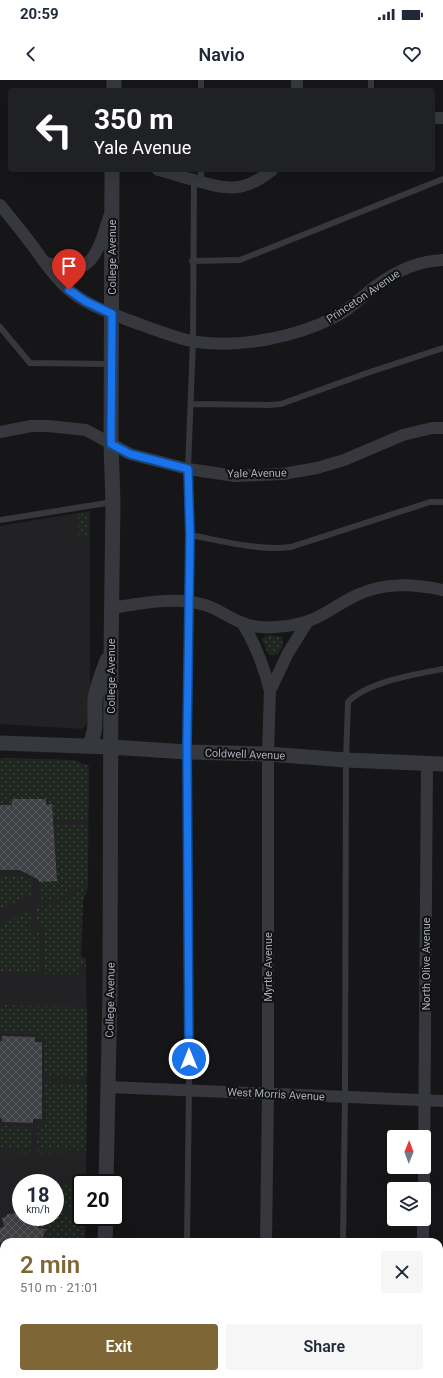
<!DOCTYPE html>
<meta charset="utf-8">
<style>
body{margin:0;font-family:Roboto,sans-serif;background:#f6f6f7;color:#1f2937;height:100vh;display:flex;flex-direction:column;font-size:15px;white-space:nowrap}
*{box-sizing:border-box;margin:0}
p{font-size:13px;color:#747a83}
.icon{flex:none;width:22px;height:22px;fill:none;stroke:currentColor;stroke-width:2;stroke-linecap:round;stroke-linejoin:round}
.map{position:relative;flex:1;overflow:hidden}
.details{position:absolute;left:0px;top:1158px;width:443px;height:140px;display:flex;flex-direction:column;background:#fff;border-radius:12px 12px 0 0;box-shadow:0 4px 16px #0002}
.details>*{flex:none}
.top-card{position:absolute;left:8px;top:8px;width:427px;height:84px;border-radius:4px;box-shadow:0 4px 16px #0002;background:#202124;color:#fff;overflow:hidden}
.needle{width:26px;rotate:1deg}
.tools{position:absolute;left:387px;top:1050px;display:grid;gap:8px}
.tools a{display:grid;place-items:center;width:44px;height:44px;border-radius:4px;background:#fff;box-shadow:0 4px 16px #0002;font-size:20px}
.speed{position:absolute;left:12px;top:1094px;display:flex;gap:8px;font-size:20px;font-weight:700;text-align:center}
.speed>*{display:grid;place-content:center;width:52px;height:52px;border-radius:50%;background:#fff;box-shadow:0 4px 16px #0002;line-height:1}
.speed small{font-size:10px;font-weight:400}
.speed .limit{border:2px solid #111;border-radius:6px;background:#fff;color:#111}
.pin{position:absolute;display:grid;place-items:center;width:34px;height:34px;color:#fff;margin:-41px -17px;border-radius:50% 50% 50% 0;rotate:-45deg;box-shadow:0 0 4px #0007}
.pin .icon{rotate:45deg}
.me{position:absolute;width:44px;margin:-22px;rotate:0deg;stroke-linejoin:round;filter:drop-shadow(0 0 3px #0008)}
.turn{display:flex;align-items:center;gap:14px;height:84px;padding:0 20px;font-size:18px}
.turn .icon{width:52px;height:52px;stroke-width:2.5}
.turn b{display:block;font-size:28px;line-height:34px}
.round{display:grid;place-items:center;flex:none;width:42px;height:42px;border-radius:4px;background:#f6f6f7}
.head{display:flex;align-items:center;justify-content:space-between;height:68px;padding:0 20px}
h1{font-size:24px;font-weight:600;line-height:30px;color:#7e6636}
.button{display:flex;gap:8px;margin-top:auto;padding:8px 20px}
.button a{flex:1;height:46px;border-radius:4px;background:#7e6636;color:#fff;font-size:16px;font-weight:600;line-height:46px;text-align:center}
.button a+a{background:#f6f6f7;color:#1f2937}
.status{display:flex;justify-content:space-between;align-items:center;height:28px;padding:0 20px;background:#fff;direction:ltr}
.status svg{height:11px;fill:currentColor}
header{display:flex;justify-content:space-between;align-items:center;height:52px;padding:0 20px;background:#fff;font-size:18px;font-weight:600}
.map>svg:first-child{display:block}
.built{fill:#222225;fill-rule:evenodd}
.grass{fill:url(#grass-dots)}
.building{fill:url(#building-cross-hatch)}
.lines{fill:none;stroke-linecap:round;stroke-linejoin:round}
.service{stroke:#37383d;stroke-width:6}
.minor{stroke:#37383d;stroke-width:12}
.tertiary{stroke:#37383d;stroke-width:15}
.route-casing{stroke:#114b97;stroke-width:10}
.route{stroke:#1a73e8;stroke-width:7}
.labels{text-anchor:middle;stroke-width:4;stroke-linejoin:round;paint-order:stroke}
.street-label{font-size:11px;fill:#a8adb8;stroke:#111113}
</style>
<div class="status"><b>20:59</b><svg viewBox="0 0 49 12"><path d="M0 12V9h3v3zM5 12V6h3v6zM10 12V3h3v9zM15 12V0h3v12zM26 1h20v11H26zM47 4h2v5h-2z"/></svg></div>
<header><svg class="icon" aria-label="back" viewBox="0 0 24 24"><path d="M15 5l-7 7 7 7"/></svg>Navio<svg class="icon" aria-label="heart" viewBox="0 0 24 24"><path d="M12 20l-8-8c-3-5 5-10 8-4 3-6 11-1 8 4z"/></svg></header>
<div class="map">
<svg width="443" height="1298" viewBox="0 0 443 1298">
<defs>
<pattern id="grass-dots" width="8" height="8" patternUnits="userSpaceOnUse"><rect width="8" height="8" fill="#1e261f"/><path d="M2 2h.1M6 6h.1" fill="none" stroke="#3c433d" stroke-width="1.8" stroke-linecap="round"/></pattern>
<pattern id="building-cross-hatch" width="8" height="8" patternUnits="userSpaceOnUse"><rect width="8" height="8" fill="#404145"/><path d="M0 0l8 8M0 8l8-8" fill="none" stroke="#595a5e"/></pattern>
</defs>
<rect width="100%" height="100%" fill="#161618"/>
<path class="built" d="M 90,431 L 90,643 L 88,643 L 82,649 L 0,644 L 0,446 Z
M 0,678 L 73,680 L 80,682 L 81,684 L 87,685 L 89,687 L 88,807 L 83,821 L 81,876 L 86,879 L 87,991 L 86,1103 L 81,1103 L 81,1137 L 85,1137 L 85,1162 L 4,1162 L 4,1294 L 84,1294 L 84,1298 L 0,1298 ZM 21,1103 L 55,1103 L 55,1137 L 21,1137 Z"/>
<path class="grass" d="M 89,432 L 89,453 L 78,459 L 78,435 Z
M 270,555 L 282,557 C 284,565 281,574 273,576 L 267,572 L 262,559 L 264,557 Z
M 0,678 L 73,680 L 80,682 L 81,684 L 87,685 L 89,687 L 88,740 L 53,739 L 52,725 L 46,725 L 46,719 L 12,719 L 12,725 L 0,725 Z
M 54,745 L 88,745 L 88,804 L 76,809 L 67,811 L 56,821 L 41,822 L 39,820 L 39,802 L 57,800 Z
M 23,795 L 28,798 L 33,799 L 32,814 L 0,830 L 0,797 Z
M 88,807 L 83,821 L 81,876 L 86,879 L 86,887 L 81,888 L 81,894 L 44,894 L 44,849 L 42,849 L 42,843 L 35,842 L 35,826 L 57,825 L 73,813 Z
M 23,832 L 32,833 L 32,845 L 30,845 L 29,849 L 32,849 L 32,851 L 39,851 L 39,856 L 41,856 L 41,893 L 0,892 L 0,844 L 5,844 L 5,840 L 14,840 L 14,837 L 23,836 Z
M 0,925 L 87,927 L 87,995 L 80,999 L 45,997 L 45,959 L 38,959 L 37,954 L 0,953 Z
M 45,1002 L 87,1004 L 86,1071 L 37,1067 L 38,1046 L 46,1041 Z
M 0,1045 L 32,1047 L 32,1067 L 0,1067 Z
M 32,1070 L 32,1074 L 0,1073 L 0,1071 Z
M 37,1070 L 84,1073 L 37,1074 Z
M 55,1103 L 77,1103 L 81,1106 L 81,1135 L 55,1125 Z
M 55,1130 C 63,1132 84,1140 85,1149 C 86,1153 85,1158 85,1162 L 44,1162 L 43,1157 L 46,1149 L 38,1148 L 40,1138 L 51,1140 L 52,1137 L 55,1137 Z"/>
<path class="building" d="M 12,719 L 46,719 L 46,725 L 52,724 L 57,801 L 39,802 L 39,800 L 20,790 L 0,790 L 0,725 L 12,725 Z
M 2,956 L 35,957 L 35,962 L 42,962 L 42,1039 L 33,1039 L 33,1043 L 2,1042 L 2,1039 L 0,1038 L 0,961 L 2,961 Z
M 21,1133 L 21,1137 L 40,1138 L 38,1148 L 46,1149 L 43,1157 L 44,1162 L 0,1162 L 0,1148 L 4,1147 L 2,1138 L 7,1136 L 7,1134 Z"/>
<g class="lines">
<path class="service" d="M 201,10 L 201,0
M 371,10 L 371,0
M 201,103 L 201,90
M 192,181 L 240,180 L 443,99
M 0,247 L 30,283 L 112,284
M 191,324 L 268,325 L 281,324 L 367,293 L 443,268
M 0,440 L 113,422
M 190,455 C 223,461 258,471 291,467 L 430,422 L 443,422
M 187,1162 L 189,1009 L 187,672 L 190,455 L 188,389 L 193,261 L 194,100
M 343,1162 L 345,1017 L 346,680 L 348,622 C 368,602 415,594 443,589
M 185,1298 L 185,1294
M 341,1298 L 341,1294"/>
<path class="minor" d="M 297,0 L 297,10
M 433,38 L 443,38
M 158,90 C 170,93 182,97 194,100 C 226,110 244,113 272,90
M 0,125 C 11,138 22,152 32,165 C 43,180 54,197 69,210 C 85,224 108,232 128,240 C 148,247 176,259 197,262 C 241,268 296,257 335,237 C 351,229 362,216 376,206 C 396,191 418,181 443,180
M 44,182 C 52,184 60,188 68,189 C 96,191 102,158 109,137
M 0,352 L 31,346 L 48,346 L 86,350 L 130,374 L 188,389 L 235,396 L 283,394 L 317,388 L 344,380 L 403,355 L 432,348 L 443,348
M 112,528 C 143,523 174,516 205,525 C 219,529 230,539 243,543 C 252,547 267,548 276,547 C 293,546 311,542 325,533 C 336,527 346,520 357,515 C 385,502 414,504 443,510
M 243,544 C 256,565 264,587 270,611
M 108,1007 L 443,1021
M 424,1086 L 427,683
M 424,1109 L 424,1087
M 266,1162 L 268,1013 L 268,674 L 270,611 L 288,573 L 308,541
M 423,1162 L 423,1139
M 439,1285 L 443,1281
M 264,1298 L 264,1294
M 425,1298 L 429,1294"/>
<path class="tertiary" d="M 114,10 L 114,0
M 0,663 L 111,667 L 187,672 L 268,674 L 346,680 L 443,684
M 89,666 C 98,649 94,638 95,620 C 96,607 103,592 107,580
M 106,1103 L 110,910 L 111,572 L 113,422 L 111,364 L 112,90
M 105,1162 L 106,1137
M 91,1298 L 91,1294
M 103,1298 L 103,1294"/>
</g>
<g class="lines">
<defs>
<path id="route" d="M 69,210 L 85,221 L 112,234 L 111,364 L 130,374 L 188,389 L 190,455 L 187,663 L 189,979"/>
</defs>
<use href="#route" class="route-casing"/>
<use href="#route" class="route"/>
</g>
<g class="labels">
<g class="street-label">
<text transform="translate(112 177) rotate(-90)" y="4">College Avenue</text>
<text transform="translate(363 216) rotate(-34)" y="4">Princeton Avenue</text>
<text transform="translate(257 393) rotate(-1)" y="4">Yale Avenue</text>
<text transform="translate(111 596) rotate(-90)" y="4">College Avenue</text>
<text transform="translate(245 674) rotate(2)" y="4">Coldwell Avenue</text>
<text transform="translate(426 884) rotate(-90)" y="4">North Olive Avenue</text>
<text transform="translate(268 887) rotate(-90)" y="4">Myrtle Avenue</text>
<text transform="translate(110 920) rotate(-89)" y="4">College Avenue</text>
<text transform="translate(276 1014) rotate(3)" y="4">West Morris Avenue</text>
</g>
</g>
</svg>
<div class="tools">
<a><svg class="needle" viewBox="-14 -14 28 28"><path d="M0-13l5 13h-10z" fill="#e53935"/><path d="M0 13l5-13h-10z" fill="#747a83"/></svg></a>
<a><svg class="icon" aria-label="layers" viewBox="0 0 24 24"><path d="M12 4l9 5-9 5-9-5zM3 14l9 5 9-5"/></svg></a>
</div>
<div class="speed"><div>18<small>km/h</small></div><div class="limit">20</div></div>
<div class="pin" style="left:69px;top:210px;background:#d93025"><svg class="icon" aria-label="arrive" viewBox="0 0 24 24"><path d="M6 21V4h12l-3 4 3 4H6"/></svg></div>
<svg class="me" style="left:189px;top:979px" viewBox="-20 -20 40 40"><circle r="17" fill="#1a73e8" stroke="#fff" stroke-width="3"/><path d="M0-11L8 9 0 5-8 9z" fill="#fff"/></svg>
<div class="top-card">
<div class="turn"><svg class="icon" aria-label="left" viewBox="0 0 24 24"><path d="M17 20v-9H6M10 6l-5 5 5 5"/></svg><div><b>350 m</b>Yale Avenue</div></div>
</div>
<section class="details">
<div class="head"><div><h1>2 min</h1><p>510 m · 21:01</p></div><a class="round"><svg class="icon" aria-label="close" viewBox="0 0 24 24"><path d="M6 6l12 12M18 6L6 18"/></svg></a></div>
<div class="button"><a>Exit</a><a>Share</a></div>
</section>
</div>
